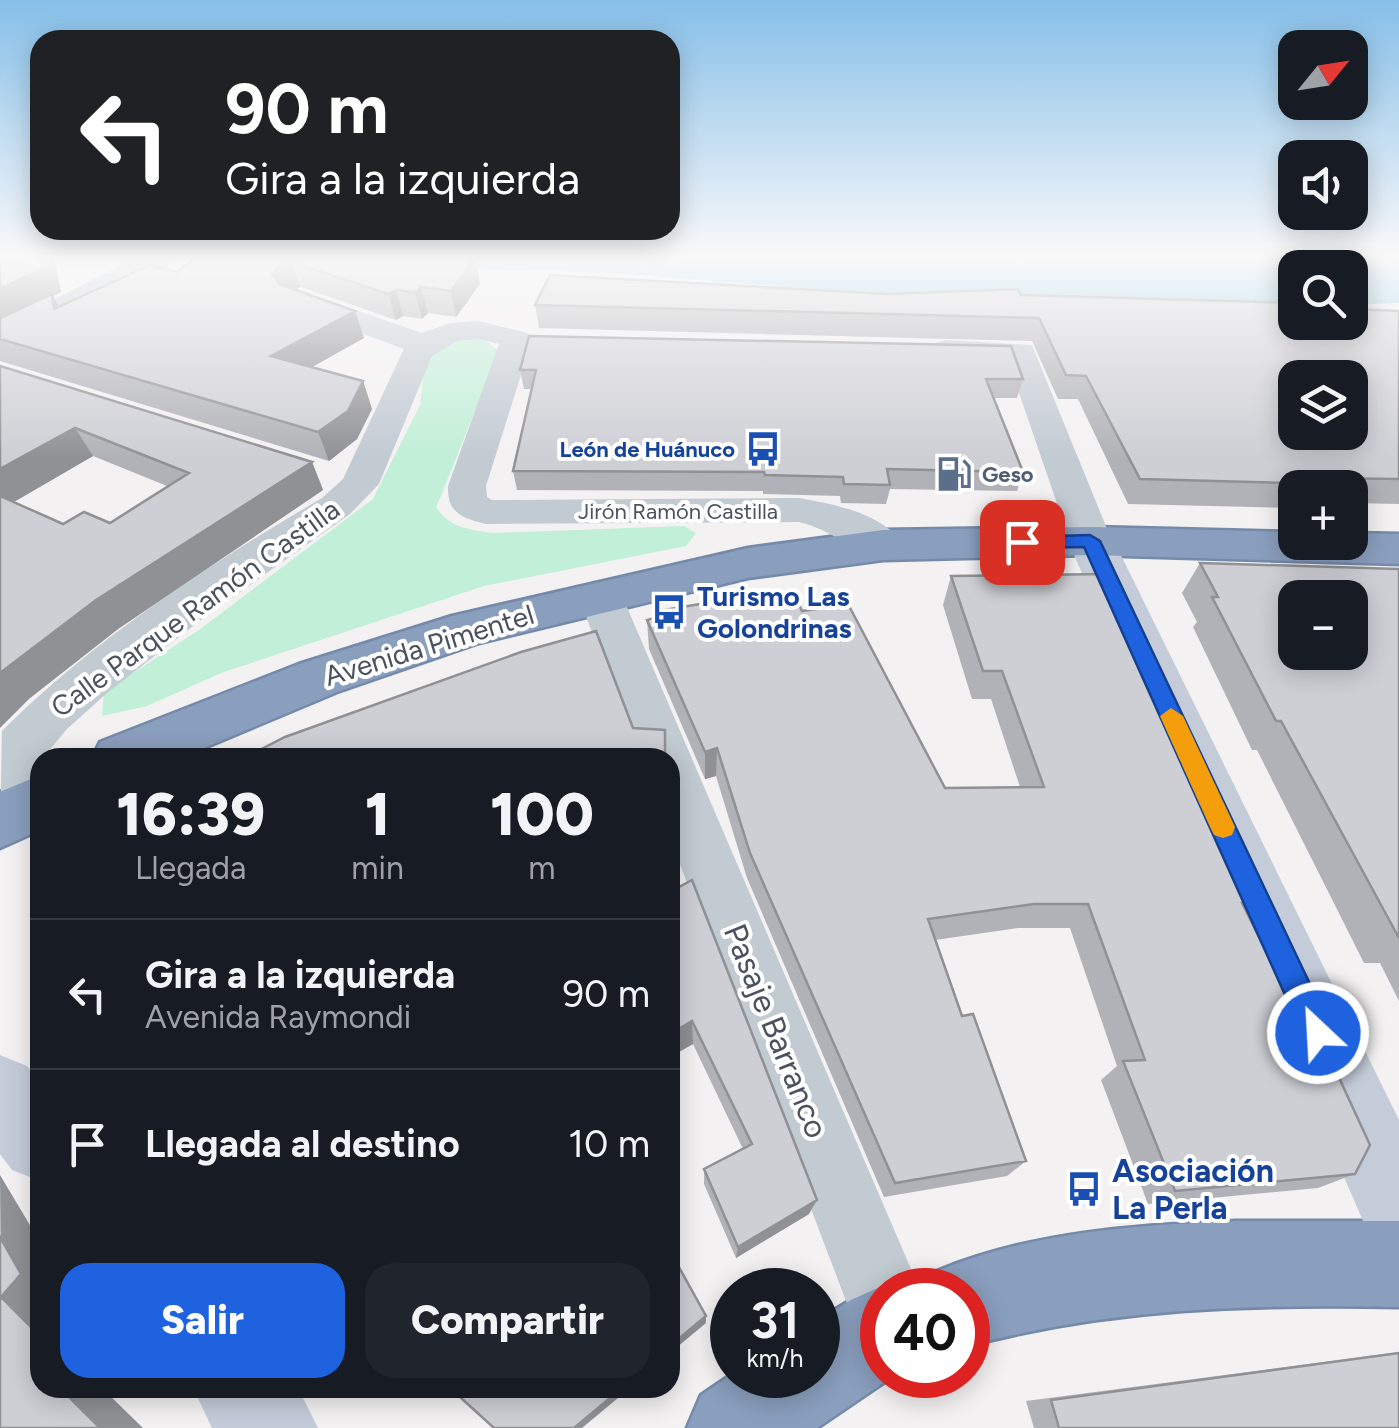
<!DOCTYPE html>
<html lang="es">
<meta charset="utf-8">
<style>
body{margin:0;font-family:Figtree,sans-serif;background:#20242c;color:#f1f3f6;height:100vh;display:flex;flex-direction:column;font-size:38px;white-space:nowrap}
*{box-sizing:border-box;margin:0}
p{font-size:32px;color:#9ea1a6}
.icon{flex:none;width:55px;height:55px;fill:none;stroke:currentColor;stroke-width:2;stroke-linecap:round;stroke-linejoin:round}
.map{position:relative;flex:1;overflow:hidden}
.drawer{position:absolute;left:30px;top:748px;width:650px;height:650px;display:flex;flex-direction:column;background:#171b24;border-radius:30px;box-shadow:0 5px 25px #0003}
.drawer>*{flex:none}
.banner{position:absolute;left:30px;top:30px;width:650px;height:210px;border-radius:30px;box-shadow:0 5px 25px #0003;background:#202124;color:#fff;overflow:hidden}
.needle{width:65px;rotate:60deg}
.controls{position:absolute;left:1278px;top:30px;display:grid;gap:20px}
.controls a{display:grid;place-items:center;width:90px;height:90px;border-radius:20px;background:#171b24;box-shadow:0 5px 25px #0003;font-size:50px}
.speed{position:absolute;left:710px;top:1268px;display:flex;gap:20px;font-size:50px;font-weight:700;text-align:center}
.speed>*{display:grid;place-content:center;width:130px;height:130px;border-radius:50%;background:#171b24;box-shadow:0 5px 25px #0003;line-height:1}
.speed small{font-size:25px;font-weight:400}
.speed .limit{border:15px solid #d22;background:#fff;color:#111}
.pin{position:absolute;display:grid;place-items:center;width:85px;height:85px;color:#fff;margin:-42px;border-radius:20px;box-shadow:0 5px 15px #0006}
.me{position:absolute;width:110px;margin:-55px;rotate:335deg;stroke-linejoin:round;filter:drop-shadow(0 0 8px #0008)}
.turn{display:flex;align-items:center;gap:35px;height:210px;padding:0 30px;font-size:45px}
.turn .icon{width:130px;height:130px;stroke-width:2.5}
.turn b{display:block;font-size:70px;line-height:85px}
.eta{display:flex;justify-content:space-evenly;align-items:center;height:170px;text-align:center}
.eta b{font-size:60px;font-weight:800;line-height:70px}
.primary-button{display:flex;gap:20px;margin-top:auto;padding:20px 30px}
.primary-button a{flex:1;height:115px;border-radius:30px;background:#1e62e0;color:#fff;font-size:40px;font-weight:800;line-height:115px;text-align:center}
.primary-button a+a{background:#20242c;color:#f1f3f6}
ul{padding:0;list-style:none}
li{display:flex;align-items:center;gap:30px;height:150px;padding:0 30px;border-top:2px solid #363941}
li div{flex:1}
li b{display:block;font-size:38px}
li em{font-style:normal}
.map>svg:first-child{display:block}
.green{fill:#c1efd7}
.water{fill:#90d0ea}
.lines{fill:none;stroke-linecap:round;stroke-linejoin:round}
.highway-casing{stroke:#758aaa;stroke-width:5}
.street{fill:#c2cad2;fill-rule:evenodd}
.secondary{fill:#c4ccd9;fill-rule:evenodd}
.primary{fill:#b1bece;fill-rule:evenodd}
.highway{fill:#8a9fbe;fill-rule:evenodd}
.wall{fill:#b1b2b7;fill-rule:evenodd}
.shaded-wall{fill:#909195}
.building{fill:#cecfd5;stroke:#909195;stroke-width:2.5;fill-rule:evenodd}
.route{fill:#1e62e0;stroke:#144092;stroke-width:2.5}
.slow{fill:#f59e0b}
.labels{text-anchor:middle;stroke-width:8;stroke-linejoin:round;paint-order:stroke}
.far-transit-label{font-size:22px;font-weight:bold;fill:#164399;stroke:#fff;text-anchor:end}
.far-service-label{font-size:22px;font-weight:bold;fill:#4e5e75;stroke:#fff;text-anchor:start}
.far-street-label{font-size:22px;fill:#49525e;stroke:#fff}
.transit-label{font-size:28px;font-weight:bold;fill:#164399;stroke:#fff;text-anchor:start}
.street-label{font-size:28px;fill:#49525e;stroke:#fff}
.near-street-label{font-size:32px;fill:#49525e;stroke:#fff}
.near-transit-label{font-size:32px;font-weight:bold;fill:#164399;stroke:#fff;text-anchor:start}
</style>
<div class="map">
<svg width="1399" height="1428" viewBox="0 0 1399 1428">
<rect width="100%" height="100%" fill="#f3f1f1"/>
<path class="green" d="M 468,336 L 482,338 L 499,351 L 440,498 L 436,507 C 449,528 471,530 493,533 L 684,526 L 696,533 L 686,546 L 484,586 L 221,673 L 147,706 L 102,716 L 104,692 L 199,630 L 373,499 L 420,405 L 425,364 L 434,351 Z"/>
<path class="water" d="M 233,258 L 1399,258 L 1399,303 L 1350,305 L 1350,268 L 1295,268 L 1295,306 L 1105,312 L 612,273 L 264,263 Z"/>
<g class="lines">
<defs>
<path id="highway" d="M 1091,527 L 1295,532 L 1295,542 L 1350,542 L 1350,533 L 1399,534 L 1399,564 L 1091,555 L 883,560 L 748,578 L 479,643 L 337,692 L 180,758 L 92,758 L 100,742 L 299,664 L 452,616 L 748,548 L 883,530 Z
M 40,775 L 40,830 L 0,848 L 0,792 Z
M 1236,1221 L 1399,1221 L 1399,1307 C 1252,1304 1111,1308 968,1346 L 968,1290 L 929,1290 L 937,1271 C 1031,1232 1135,1225 1236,1221 Z
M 882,1286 L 891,1290 L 882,1290 L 882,1375 L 895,1375 L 817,1428 L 687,1428 L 701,1395 L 732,1374 L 818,1375 L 818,1320 L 851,1300 Z"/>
</defs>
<use href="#highway" class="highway-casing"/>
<path class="street" d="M 300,291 L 422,333 L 450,323 L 478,321 L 527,333 L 532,340 L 486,486 L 487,497 L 492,500 L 799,498 C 833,504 883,513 904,545 L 898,554 C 863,563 834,529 799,522 L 486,524 C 462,518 447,513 448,486 L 499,344 L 478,339 L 457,341 L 432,356 L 379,484 L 350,514 L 202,619 L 107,693 L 67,729 L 32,771 L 39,815 L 30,831 L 11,838 L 0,834 L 2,731 C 94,639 210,564 322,498 L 343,479 L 404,349 L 290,306 L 285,300 L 290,294 Z
M 946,340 L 1032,345 L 1112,541 L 1106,550 L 1091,554 L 1076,550 L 1070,541 L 1008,361 L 935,357 L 930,350 L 935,343 Z
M 601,583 L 617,587 L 623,598 L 920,1290 L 882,1290 L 882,1334 L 854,1322 L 670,838 L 670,758 L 640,758 L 579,598 L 585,587 Z"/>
<path class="secondary" d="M 1091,527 L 1107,531 L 1114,541 L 1399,1120 L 1399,1249 L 1370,1237 L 1068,541 L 1075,531 Z
M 0,1055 L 27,1066 L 40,1082 L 40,1181 L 12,1170 L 0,1154 Z
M 193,1388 L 298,1388 L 318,1428 L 212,1428 Z"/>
<path class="primary" d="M 136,258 L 175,258 L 171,264 L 0,350 L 0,327 Z"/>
<use href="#highway" class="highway"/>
</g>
<path class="wall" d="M 0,258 L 54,258 L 61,292 L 53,296 L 59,307 L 177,272 L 196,258 L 475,258 L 480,284 L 456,317 L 428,313 L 422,319 L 403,316 L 396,320 L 301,287 L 295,289 L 364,338 L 311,367 L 363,381 L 372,409 L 357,439 L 329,461 L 0,361 Z
M 889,294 L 1021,295 L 1399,311 L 1399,504 L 1350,503 L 1350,488 L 1295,488 L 1295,508 L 1128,504 L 1078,399 L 1058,399 L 1032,341 L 539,328 L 535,305 Z
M 0,366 L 312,462 L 323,490 L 118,629 L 30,698 ZM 93,456 L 167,486 L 110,523 L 63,524 L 14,502 Z
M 520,370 L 1023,379 L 1017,398 L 994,398 L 1023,472 L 1017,491 L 890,489 L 886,504 L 841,503 L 840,496 L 763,494 L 763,491 L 517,490 L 513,471 L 532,389 L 524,389 Z
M 1200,563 L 1399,569 L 1399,1001 L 1380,963 L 1364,963 L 1257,750 L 1252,750 L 1193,627 L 1197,622 L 1182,593 Z
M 951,576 L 1258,902 L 1247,912 L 1355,1174 L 1318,1188 L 1148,1204 L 1101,1080 L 1117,1066 L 1070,928 L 1018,928 L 935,940 L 962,1016 L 1026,1161 L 1007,1176 L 884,1197 L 747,878 L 716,776 L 705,779 L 649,649 L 647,620 L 664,615 L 664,610 L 749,600 L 802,611 L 945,788 L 1020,787 L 991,699 L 972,699 L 943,605 Z
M 670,892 L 809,1214 L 736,1258 L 704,1184 L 704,1169 L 743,1149 L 693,1044 L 670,1057 Z
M 1399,1352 L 1399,1428 L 1034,1428 L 1026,1401 Z"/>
<path class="shaded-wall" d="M 45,258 L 54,258 L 55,262 L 61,292 L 53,296 L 67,321 L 0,323 L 0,289 Z
M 475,258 L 480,284 L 456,317 L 451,291 Z
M 292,262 L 301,287 L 287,292 L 272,274 L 278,266 Z
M 421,287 L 428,313 L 422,319 L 415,293 Z
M 396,290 L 403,316 L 396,320 L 388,294 Z
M 355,311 L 364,338 L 282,384 L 271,356 Z
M 363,381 L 372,409 L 357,439 L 329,461 L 318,432 Z
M 75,428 L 93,456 L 0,510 L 0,469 Z
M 312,462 L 323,490 L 118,629 L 30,698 L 0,728 L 0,673 L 96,600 Z
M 717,748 L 716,776 L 705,779 L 705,752 Z
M 692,1021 L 693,1044 L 670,1057 L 670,1034 Z
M 0,1175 L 40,1242 L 40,1336 L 1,1297 Z
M 817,1200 L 809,1214 L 736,1258 L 738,1247 Z
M 706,1316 L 706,1323 L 670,1353 L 670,1346 Z
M 60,1388 L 104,1388 L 103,1389 L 143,1428 L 100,1428 Z
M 622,1388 L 630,1388 L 582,1428 L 574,1428 Z"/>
<path class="building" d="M 0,258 L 45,258 L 47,266 L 0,289 Z
M 196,258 L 475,258 L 451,291 L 421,287 L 415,293 L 396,290 L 388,294 L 292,262 L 278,266 L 272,274 L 279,284 L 355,311 L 271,356 L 363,381 L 348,411 L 318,432 L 0,339 L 0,318 L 52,294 L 54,309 L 150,265 L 177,272 Z
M 550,275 L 889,294 L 1018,289 L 1021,295 L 1295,303 L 1295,322 L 1350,322 L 1350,305 L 1355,309 L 1399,311 L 1399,479 L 1319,478 L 1323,484 L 1140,479 L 1086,376 L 1066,375 L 1039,318 L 535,305 ZM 1295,378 L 1350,378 L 1350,432 L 1295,432 Z
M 529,336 L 1011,346 L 1023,379 L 986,379 L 1023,472 L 887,469 L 890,485 L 844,484 L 843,477 L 765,475 L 764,472 L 513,471 L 536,370 L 520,370 Z
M 0,366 L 312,462 L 96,600 L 0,673 L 0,496 L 63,524 L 84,512 L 110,523 L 189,473 L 75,428 L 0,469 Z
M 1200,563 L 1399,569 L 1399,938 L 1281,721 L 1276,721 L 1212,597 L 1218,597 ZM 1295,598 L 1350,598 L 1350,652 L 1295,652 Z
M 1105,574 L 1258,902 L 1242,903 L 1318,1056 L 1329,1056 L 1370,1145 L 1355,1174 L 1175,1191 L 1123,1061 L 1145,1060 L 1088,904 L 1034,904 L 928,919 L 962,1016 L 973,1014 L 1026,1161 L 895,1183 L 750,853 L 717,748 L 705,752 L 647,620 L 665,615 L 664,610 L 748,596 L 749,600 L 794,593 L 802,611 L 848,604 L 945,788 L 1044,787 L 1002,671 L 983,671 L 951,576 Z
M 596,631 L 633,728 L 665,730 L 665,758 L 244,758 L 285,737 L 521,652 Z
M 692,880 L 817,1200 L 738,1247 L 704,1169 L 752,1144 L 692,1021 L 670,1034 L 670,892 Z
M 0,1237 L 21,1274 L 1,1297 L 40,1336 L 40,1388 L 60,1388 L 100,1428 L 0,1428 Z
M 670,1251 L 706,1316 L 670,1346 Z
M 1399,1353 L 1399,1428 L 1059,1428 L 1051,1400 Z
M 450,1388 L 622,1388 L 574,1428 L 494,1428 Z"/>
<linearGradient id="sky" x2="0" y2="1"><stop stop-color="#85bfe9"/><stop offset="0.56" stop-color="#faf9f9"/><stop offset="1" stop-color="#faf9f9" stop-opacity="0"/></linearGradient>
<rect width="1399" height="458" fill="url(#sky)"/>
<path class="route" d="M 1090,535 L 1100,541 L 1328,1022 L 1333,1033 L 1328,1044 L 1318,1048 L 1307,1044 L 1084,547 L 1022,548 L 1012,542 L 1022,537 Z"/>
<path class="slow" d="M 1171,708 L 1183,716 L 1235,827 L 1232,835 L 1223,838 L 1214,835 L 1210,827 L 1160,716 Z"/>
<defs>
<symbol id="bus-bare" viewBox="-9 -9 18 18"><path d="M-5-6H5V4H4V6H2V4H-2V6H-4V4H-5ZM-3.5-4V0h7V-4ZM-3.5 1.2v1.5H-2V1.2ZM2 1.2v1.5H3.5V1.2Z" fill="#1a4fb4" stroke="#fff" stroke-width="2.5" paint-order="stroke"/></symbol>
<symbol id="fuel-bare" viewBox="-9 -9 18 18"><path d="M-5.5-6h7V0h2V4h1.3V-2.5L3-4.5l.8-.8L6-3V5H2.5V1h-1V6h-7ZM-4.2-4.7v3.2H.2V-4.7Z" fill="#5c6f8a" stroke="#fff" stroke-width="2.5" paint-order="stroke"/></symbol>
</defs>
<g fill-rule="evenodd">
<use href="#bus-bare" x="738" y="424" width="50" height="50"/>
<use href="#fuel-bare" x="929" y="449" width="50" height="50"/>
<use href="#bus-bare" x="644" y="587" width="50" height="50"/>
<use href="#bus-bare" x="1059" y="1164" width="50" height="50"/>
</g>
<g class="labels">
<g class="far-transit-label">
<text x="735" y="457">León de Huánuco</text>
</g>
<g class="far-service-label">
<text x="982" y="482">Geso</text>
</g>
<g class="far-street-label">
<text x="678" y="519">Jirón Ramón Castilla</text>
</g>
<g class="transit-label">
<text x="697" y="606">Turismo Las<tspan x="697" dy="32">Golondrinas</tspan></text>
</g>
<g class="street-label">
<text transform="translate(195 608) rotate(-36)" y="10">Calle Parque Ramón Castilla</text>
<text transform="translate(429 645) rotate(-17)" y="10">Avenida Pimentel</text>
</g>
<g class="near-street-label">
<text transform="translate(776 1031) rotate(68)" y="11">Pasaje Barranco</text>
</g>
<g class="near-transit-label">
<text x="1112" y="1182">Asociación<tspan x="1112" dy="37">La Perla</tspan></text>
</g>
</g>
</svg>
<div class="controls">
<a><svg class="needle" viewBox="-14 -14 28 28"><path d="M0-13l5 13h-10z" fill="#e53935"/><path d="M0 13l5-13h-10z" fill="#9ea1a6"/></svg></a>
<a><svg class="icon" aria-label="sound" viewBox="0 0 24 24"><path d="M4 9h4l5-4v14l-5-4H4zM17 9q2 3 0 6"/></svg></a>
<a><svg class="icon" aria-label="search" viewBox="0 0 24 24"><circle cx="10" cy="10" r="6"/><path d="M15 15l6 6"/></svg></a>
<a><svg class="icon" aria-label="layers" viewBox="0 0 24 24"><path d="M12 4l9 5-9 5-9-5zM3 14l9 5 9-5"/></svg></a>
<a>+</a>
<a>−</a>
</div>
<div class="speed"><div>31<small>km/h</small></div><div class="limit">40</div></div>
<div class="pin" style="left:1022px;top:542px;background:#d93025"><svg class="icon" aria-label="arrive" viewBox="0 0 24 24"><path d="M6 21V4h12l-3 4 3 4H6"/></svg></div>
<svg class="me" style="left:1318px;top:1033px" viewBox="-20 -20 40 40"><circle r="17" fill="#1e62e0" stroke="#fff" stroke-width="3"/><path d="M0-11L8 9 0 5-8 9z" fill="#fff"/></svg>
<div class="banner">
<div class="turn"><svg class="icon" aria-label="left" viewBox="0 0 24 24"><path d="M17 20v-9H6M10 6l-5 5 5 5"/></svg><div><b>90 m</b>Gira a la izquierda</div></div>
</div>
<section class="drawer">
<div class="eta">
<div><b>16:39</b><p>Llegada</p></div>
<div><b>1</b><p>min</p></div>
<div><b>100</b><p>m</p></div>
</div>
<ul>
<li><svg class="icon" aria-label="left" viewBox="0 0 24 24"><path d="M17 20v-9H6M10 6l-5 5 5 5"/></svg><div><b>Gira a la izquierda</b><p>Avenida Raymondi</p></div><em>90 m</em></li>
<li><svg class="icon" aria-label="arrive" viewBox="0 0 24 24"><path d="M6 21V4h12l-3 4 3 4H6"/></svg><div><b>Llegada al destino</b></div><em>10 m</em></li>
</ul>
<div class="primary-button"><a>Salir</a><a>Compartir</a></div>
</section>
</div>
